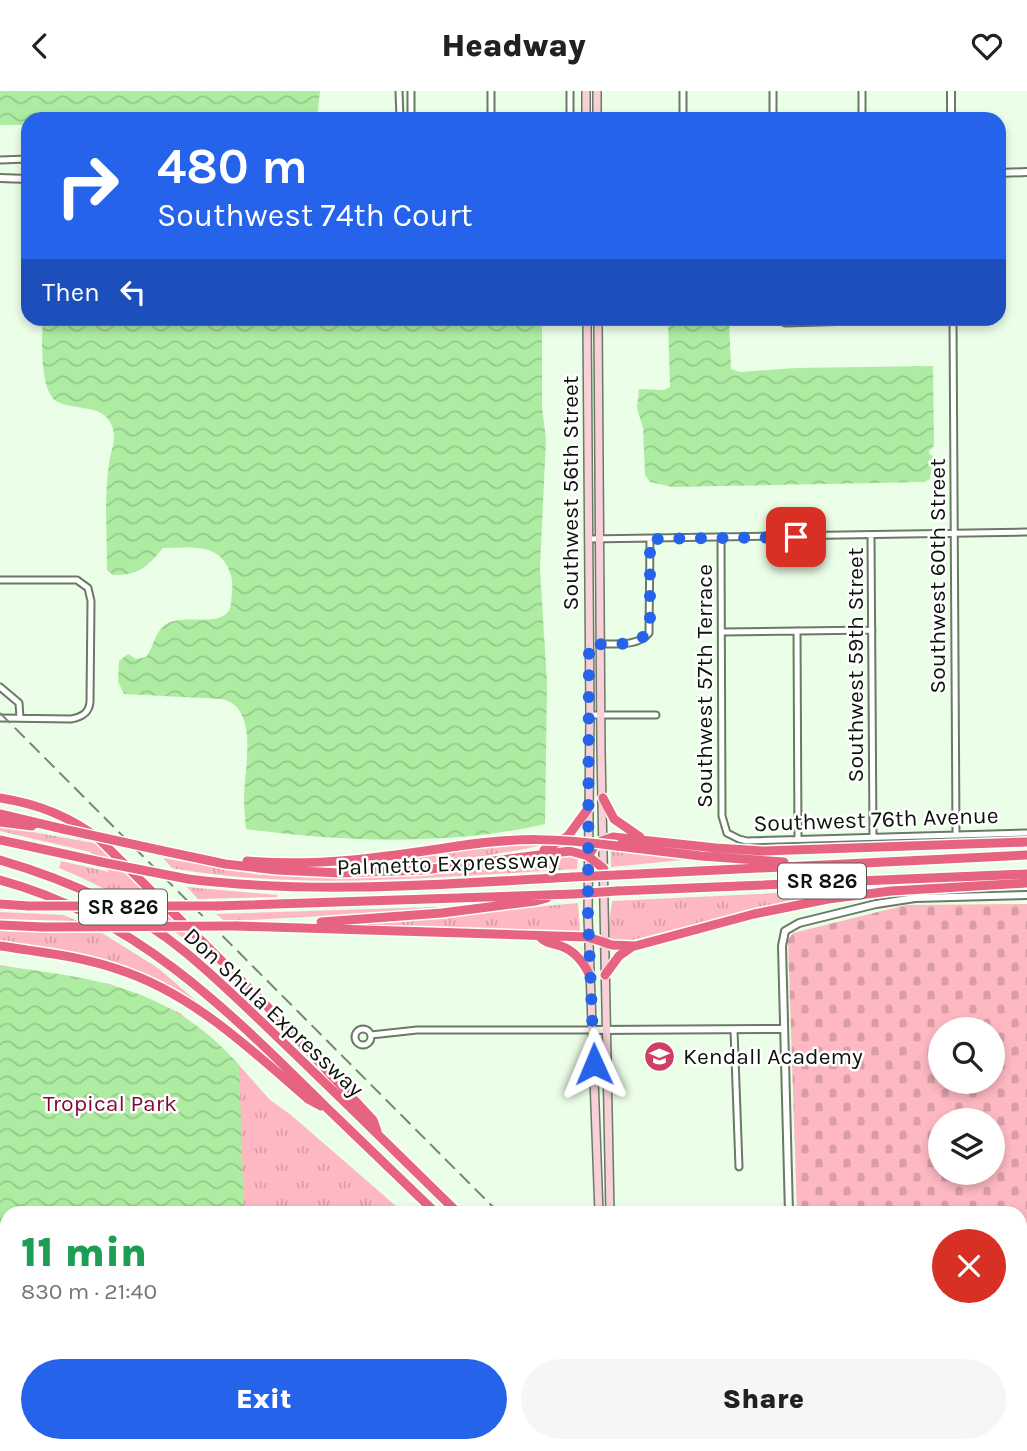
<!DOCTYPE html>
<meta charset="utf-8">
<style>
body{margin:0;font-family:Karla,sans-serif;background:#f6f6f6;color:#202124;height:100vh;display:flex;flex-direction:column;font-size:26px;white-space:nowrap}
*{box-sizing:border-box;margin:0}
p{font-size:23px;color:#757577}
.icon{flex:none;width:38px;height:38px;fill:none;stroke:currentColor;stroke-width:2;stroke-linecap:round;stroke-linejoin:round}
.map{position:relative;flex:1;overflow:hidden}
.details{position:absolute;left:0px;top:1115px;width:1027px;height:247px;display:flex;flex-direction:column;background:#fff;border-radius:21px 21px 0 0;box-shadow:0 4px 10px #0003}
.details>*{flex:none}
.banner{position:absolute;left:21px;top:21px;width:985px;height:214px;border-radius:21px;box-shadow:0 4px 10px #0003;background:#2563eb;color:#fff;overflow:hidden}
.buttons{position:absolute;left:928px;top:926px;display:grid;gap:14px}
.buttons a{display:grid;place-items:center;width:77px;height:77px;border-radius:50%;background:#fff;box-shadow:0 4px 10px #0003;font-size:35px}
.pin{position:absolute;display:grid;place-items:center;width:60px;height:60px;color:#fff;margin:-30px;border-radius:14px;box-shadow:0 4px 10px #0006}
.me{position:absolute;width:77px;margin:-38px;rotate:359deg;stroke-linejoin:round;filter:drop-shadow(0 0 5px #0008)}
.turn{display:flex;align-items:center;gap:24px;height:147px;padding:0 21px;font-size:32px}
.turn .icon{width:91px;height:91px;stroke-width:2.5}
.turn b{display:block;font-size:49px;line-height:60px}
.then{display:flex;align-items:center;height:66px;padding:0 21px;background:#0003;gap:14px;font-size:26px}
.round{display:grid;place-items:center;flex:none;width:74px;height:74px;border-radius:37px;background:#f6f6f6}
.headline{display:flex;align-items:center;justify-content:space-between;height:119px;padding:0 21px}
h1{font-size:42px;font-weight:800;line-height:52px;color:#1e9e55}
.button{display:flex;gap:14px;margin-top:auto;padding:14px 21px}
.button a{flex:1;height:80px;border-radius:42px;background:#2563eb;color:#fff;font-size:28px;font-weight:800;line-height:80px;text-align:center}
.button a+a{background:#f6f6f6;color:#202124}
header{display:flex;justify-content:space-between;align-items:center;height:91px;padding:0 21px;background:#fff;font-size:32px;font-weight:800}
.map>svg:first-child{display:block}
.grass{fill:url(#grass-tufts)}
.cemetery{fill:url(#cemetery-stones);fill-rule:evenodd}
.water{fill:url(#water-waves)}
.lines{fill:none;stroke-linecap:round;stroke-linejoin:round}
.minor-casing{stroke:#697a65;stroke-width:9}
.tertiary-casing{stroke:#697a65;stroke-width:10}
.secondary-casing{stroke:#697a65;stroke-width:10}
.motorway-casing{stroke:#fff;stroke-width:12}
.minor{stroke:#fff;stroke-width:5}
.tertiary{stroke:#fff;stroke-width:6}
.secondary{stroke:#f8d0d9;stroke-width:7}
.motorway{stroke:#e76480;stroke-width:9}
.rail{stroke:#798676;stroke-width:2;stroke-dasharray:14 7;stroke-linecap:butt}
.motorway-bridge-casing{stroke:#fff;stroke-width:12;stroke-linecap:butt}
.motorway-bridge{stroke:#e76480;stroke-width:9}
.route{stroke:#2563eb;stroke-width:12;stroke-dasharray:0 21.6}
.labels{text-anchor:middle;stroke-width:5;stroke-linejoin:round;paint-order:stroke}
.shield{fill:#fff;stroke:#555a54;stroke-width:2}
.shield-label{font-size:21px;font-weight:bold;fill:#0c130b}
.street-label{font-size:23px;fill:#0c130b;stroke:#fff}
.poi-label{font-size:23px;fill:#0c130b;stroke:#fff;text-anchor:start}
.park-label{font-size:23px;fill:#7f0832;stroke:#fff}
</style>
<header><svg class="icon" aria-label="back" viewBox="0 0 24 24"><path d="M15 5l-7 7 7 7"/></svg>Headway<svg class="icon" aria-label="heart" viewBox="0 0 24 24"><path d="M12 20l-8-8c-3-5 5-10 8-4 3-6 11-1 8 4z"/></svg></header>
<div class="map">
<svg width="1027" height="1360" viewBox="0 0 1027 1360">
<defs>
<pattern id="grass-tufts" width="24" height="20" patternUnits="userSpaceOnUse" patternTransform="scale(1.75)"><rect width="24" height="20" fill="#fdb8c2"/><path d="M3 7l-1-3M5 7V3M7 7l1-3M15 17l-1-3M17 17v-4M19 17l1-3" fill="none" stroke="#d89da5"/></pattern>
<pattern id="cemetery-stones" width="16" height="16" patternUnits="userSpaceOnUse" patternTransform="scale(1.75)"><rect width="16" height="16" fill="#fdb8c2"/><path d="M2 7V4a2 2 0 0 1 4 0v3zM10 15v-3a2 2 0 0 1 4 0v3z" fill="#d89da5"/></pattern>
<pattern id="water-waves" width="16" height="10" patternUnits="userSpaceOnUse" patternTransform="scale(1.75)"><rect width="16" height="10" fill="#aeeca2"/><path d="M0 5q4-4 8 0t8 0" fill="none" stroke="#94ca8a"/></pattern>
</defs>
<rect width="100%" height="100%" fill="#ebfee7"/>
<path class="grass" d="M 0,735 L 99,753 L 248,902 C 230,887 213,870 195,856 C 153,823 108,797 59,777 L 61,770 L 109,781 L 90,761 L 0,740 Z
M 547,751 C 535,757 519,759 506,761 C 448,773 388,777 329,776 L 501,753 Z
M 611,758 L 693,768 L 611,776 Z
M 563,763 L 578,766 L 577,778 C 443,785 305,801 172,777 L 163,767 L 261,784 L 264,782 L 335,787 L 390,786 L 481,776 Z
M 187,796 L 277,804 L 277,806 L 198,808 Z
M 883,797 L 754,819 L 624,851 L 609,848 L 609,833 L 612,810 Z
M 578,812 L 580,842 L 367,834 L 366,832 Z
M 437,816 L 437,819 L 231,830 L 225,830 L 216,823 Z
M 0,821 L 63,824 L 78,830 L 0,828 Z
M 0,840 L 102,842 L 158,877 L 207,919 L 206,920 L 83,866 L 0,851 Z
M 0,874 L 110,893 L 180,922 L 239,974 L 270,1009 L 291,1024 L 404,1122 L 7,1122 L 7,1354 L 599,1354 L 599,1360 L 0,1360 Z"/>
<path class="cemetery" d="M 1027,813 L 1027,1167 L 1020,1167 L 1020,1122 L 797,1122 L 788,849 L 793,842 L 906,814 ZM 992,938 L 992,990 L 940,990 L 940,938 ZM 992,1029 L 992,1082 L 940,1082 L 940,1029 Z"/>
<path class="water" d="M 0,0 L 320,0 L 317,28 L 28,28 L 28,34 L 0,34 Z
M 43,228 L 542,228 L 542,316 L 546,348 L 540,477 L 547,592 L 545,733 C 450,755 342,751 246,738 C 245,727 244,716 244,705 C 245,680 252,647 242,624 C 237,614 230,610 221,608 L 124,603 L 118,591 L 119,570 L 128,563 L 136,568 L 146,566 C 154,556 154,542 165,534 C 182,522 215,536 228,521 C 232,516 231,507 232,500 C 233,492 232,487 229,479 C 218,451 189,457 163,457 C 146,477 139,484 113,484 L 107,479 C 107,443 104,407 109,372 C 111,360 117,347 112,335 C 104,312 73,320 56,310 C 39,298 42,246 43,228 Z
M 668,228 L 729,228 L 731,278 L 740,281 L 796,277 L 933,275 L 934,355 L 929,360 L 929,363 L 933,365 L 930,388 L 925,391 L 672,396 L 650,391 L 645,384 L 643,337 L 637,317 L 639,298 L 664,299 L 670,296 Z
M 0,875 C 98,887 171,897 239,974 L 244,1122 L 7,1122 L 7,1155 L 0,1155 Z
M 231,1355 L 557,1354 L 557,1360 L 232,1360 Z"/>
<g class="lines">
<defs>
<path id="minor" d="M 399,0 L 400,28
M 411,0 L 411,28
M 491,0 L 491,28
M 570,0 L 570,28
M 683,0 L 683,28
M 773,0 L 773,28
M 862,0 L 862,28
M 0,69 L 28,68
M 776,228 L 785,232 L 926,228
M 953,228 L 956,743
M 871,444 L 873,746
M 721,447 L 722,725 L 727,742 L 739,748 L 747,750 L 1027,742
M 589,448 L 1027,441
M 0,489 L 77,489 L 88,497 L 91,510 L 90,611 C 89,622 82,626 71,628 L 0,627
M 797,540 L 798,748
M 722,541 L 872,539
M 600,553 C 616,553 639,555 649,542 L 650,448
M 0,596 L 19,612 L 20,627
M 590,624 L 656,624
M355 946a8 8 0 1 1 16 0a8 8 0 1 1-16 0Z
M 734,939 L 739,1076
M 371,944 L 417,939 L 593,939
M 1020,1283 L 1027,1283"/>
<path id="tertiary" d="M 951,0 L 951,28
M 999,82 L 1027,81
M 0,87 L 28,88
M 593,939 L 784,938
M 789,1122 L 782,855 L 785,840 L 799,832 L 876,813 L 915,807 L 1027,804
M 760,1354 L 765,1360
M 797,1354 L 797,1360"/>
<path id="secondary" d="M 586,0 L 586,28
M 597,0 L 597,28
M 587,228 L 590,624 L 588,826 L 599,1122
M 598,228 L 601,660 L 610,1122
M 606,1354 L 607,1360
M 622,1360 L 622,1354"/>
<path id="motorway" d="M 0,707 C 38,713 70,725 100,749 L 264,912 L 373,1029 L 377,1040
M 603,707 L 614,728 L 640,746
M 0,723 L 63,738
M 0,731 L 32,735
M 0,749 L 101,771
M 617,755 L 701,765 L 784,771
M 159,759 L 225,773 L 277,779 L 340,782 L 424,779 L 570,760 L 588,765 L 604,778
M 544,759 L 568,745 L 590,715
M 588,765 L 597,752 L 613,746 L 716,757 L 763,760 L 1027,751
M 0,769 C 65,788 132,817 185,861 C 223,892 258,928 294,962 C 349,1015 403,1068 458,1122
M 247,770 C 318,776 387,766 458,755
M 617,784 L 1027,764
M 188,788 C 316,804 445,793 573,786
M 0,789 C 137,826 230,921 328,1018 C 364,1053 400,1087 436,1122
M 617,800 L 1027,783
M 0,813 L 29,815
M 216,815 L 574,803
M 321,831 L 442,822 L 536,810 L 547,807
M 0,834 L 43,836
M 236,835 L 588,846 L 612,854 L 635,855 L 754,823 L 828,808 L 891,800 L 1027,792
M 540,846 C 547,853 552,852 561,855 C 575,860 584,872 590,885
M 0,855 C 39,861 79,865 117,878 C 192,902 249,957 308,1008 L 321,1015
M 605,884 L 619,865 L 633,855
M 676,1354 L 681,1360
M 693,1354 L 699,1360"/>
</defs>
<use href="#minor" class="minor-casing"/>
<use href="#tertiary" class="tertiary-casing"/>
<use href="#secondary" class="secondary-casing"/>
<use href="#motorway" class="motorway-casing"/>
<use href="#minor" class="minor"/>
<use href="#tertiary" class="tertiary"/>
<use href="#secondary" class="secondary"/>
<use href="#motorway" class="motorway"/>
<path class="rail" d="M 0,622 L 499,1122
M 731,1354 L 737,1360"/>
<defs>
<path id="motorway-bridge" d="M 63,738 L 159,759
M 458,755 C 516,746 559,747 617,755
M 101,771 L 188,788
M 573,786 L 617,784
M 574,803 L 617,800
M 29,815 L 216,815
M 43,836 L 236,835"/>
</defs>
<use href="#motorway-bridge" class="motorway-bridge-casing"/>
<use href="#motorway-bridge" class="motorway-bridge"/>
</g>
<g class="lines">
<path class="route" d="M 594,973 L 588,826 L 589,553 C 608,553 647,558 650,533 L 650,448 L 796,446"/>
</g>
<defs>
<symbol id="school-disc" viewBox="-11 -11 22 22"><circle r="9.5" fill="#ce3f64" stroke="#fff"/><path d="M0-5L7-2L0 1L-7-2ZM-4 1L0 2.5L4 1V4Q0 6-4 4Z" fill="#fff"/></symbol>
</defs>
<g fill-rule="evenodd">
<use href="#school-disc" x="642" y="948" width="35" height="35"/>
</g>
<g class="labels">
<g class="shield">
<rect x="778" y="772.5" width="88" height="35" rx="5"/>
<rect x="79" y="798.5" width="88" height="35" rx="5"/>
</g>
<g class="shield-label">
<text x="822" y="797">SR 826</text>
<text x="123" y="823">SR 826</text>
</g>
<g class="street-label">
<text transform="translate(570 402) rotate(-90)" y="8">Southwest 56th Street</text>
<text transform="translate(937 485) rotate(-90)" y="8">Southwest 60th Street</text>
<text transform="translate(855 574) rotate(-90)" y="8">Southwest 59th Street</text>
<text transform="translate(704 595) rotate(-90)" y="8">Southwest 57th Terrace</text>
<text transform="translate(876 728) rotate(-2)" y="8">Southwest 76th Avenue</text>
<text transform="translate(448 772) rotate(-2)" y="8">Palmetto Expressway</text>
<text transform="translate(274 921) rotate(43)" y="8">Don Shula Expressway</text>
</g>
<g class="poi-label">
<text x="683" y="973">Kendall Academy</text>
</g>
<g class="park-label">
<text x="110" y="1020">Tropical Park</text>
</g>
</g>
</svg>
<div class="buttons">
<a><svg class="icon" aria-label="search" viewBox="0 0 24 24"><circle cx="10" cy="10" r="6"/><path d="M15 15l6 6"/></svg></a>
<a><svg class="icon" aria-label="layers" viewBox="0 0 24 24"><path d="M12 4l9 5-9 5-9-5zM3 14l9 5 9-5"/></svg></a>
</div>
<div class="pin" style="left:796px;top:446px;background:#d93025"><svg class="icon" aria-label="arrive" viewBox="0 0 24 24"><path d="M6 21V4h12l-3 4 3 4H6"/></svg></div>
<svg class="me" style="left:594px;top:973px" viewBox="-20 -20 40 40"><path d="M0-17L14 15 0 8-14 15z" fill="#2563eb" stroke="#fff" stroke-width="4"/></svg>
<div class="banner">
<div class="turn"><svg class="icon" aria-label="right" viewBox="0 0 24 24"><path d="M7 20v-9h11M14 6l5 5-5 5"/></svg><div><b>480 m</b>Southwest 74th Court</div></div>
<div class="then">Then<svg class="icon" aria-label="left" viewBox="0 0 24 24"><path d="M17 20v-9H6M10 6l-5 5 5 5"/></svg></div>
</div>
<section class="details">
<div class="headline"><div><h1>11 min</h1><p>830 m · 21:40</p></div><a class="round" style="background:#d93025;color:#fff"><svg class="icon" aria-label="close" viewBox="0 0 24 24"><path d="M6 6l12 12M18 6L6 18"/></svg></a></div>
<div class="button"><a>Exit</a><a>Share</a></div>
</section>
</div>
